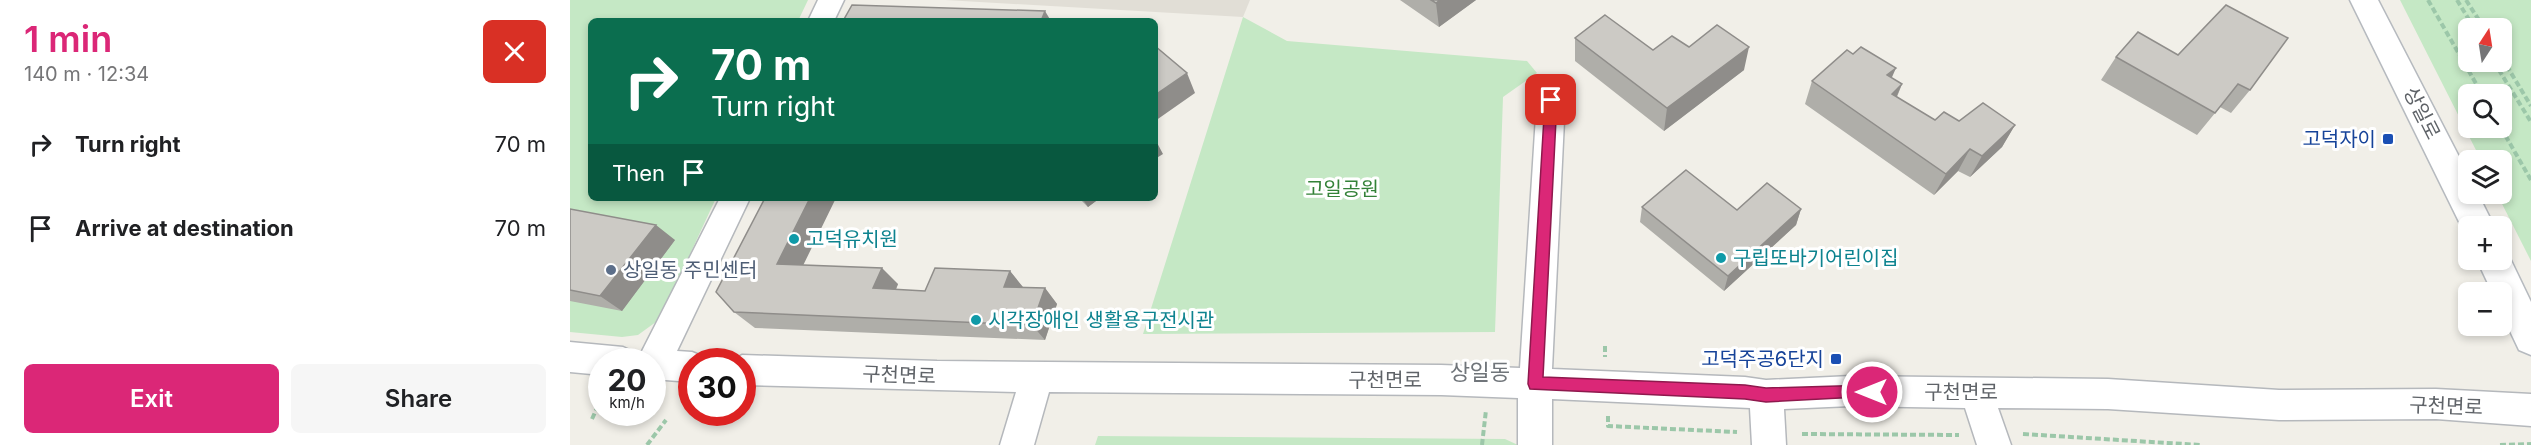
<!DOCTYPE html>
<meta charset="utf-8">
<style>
body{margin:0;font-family:Inter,"Noto Sans KR",sans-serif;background:#f6f6f6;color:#202124;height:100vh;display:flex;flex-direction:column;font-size:22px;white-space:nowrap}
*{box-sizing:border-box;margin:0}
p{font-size:20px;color:#757577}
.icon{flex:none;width:33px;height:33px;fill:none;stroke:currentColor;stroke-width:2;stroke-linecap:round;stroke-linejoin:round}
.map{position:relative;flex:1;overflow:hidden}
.panel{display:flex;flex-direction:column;background:#fff;width:570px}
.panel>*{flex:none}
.guide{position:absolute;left:18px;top:18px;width:570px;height:183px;border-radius:9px;box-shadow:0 3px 9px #0003;background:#0b6e4f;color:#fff;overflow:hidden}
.needle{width:39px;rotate:12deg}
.tools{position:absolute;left:1888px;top:18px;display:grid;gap:12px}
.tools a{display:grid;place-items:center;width:54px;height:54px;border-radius:9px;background:#fff;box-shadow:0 3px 9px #0003;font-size:30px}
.speed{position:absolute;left:18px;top:348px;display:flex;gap:12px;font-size:30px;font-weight:700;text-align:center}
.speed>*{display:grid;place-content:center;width:78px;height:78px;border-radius:50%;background:#fff;box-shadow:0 3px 9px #0003;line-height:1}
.speed small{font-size:15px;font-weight:400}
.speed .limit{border:9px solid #d22;background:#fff;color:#111}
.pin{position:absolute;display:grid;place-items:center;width:51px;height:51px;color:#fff;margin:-26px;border-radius:12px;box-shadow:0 3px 9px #0006}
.me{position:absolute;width:66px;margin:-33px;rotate:270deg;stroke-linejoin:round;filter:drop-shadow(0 0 4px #0008)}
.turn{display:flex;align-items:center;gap:21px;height:126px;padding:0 24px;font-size:27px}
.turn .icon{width:78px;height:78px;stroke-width:2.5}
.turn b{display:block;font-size:42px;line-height:51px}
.then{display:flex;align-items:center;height:57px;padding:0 24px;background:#0003;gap:12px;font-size:22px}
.round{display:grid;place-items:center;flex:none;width:63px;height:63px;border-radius:9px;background:#f6f6f6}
.head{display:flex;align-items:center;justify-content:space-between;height:102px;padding:0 24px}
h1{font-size:36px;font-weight:600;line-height:45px;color:#db2777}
.action{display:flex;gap:12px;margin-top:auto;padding:12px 24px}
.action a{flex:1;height:69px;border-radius:9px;background:#db2777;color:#fff;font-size:24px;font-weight:600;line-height:69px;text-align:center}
.action a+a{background:#f6f6f6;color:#202124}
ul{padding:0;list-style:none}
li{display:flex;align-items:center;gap:18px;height:84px;padding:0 24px}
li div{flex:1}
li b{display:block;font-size:22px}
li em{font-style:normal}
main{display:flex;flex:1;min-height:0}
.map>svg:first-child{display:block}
.education{fill:#e1ded6}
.green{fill:#c5e8c5;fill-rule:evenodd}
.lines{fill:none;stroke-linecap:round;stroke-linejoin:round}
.street-casing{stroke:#b5b8bc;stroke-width:3}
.secondary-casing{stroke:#b6babf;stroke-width:3}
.path{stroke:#9cc7a9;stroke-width:4;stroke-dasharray:6 3;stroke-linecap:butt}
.street{fill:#fff;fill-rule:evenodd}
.secondary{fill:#fff;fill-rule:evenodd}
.wall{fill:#afaea9}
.shaded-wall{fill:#8f8d8a}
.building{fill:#cccac5;stroke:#8f8d8a;stroke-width:1.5}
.route{fill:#db2777;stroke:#8e194d;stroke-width:1.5}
.transit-dot{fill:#1a4fb4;stroke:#fff;stroke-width:2}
.culture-dot{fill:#0f9aa8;stroke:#fff;stroke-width:2}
.service-dot{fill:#5c6f8a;stroke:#fff;stroke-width:2}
.labels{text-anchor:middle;stroke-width:6;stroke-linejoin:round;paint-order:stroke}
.street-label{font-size:20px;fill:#5f6368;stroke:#fff}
.transit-label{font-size:20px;fill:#164399;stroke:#fff;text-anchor:end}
.park-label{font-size:20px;fill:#348238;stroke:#fff}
.culture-label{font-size:20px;fill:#0d838f;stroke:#fff;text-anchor:start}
.service-label{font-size:20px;fill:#4e5e75;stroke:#fff;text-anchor:start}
.quarter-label{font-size:22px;fill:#70757a;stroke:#fff}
</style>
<main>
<section class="panel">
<div class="head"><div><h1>1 min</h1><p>140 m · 12:34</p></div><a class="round" style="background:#d93025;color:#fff"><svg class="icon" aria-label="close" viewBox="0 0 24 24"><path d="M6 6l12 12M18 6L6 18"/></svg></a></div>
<ul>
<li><svg class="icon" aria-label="right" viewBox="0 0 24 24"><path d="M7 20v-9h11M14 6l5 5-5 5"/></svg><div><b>Turn right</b></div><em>70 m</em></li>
<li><svg class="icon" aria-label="arrive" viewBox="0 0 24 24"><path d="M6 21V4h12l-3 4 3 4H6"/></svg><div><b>Arrive at destination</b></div><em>70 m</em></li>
</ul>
<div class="action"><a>Exit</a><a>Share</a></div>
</section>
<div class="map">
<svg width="1961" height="445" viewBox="0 0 1961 445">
<rect width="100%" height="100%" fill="#f1efe8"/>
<path class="education" d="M 375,0 L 680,0 L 673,17 Z"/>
<path class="green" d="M 0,0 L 238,0 L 228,21 L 21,21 L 21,198 L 146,198 L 90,319 L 68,335 L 52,337 L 0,332 Z
M 1830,0 L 1961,0 L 1961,261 L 1927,194 L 1932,194 L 1932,160 L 1911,160 ZM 1899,28 L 1932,28 L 1932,62 L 1899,62 ZM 1899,94 L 1932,94 L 1932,128 L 1899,128 Z
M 673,17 L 717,41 L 957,61 L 967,73 L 933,97 L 925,332 L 573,334 Z
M 528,436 L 935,439 L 948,445 L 525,445 Z"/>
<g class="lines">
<defs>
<path id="street" d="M 248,0 L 274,0 L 264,21 L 238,21 Z
M 981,89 L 991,92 L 995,100 L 982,369 L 1175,377 L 1196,380 L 1281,376 L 1538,379 L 1709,390 L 1866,389 L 1961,394 L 1961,426 L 1866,419 L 1709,420 L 1538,409 L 1428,408 L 1441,445 L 1407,445 L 1395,408 L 1281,406 L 1214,409 L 1216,445 L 1182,445 L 1180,408 L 982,399 L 982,445 L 948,445 L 948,398 L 871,395 L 479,392 L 464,445 L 430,445 L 446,392 L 172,385 L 172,362 L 160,362 L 172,355 L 367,361 L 871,365 L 950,368 L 967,100 L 971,92 Z
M 150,198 L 180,198 L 107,351 L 122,352 L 134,357 L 136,362 L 122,362 L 122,382 L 82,379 L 82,362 L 32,362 L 32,375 L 0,372 L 0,342 L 53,347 L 64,352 L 68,359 Z"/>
<path id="secondary" d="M 1780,0 L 1808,0 L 1899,176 L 1899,194 L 1908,194 L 1924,226 L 1899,226 L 1899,237 L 1896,236 Z
M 1932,248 L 1936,250 L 1961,302 L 1961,355 L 1949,350 L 1932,314 L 1932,292 L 1922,292 L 1907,260 L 1932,260 Z"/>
</defs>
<use href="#street" class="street-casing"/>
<use href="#secondary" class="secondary-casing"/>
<path class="path" d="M 1858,0 L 1912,94
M 1887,0 L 1904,28
M 1896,0 L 1914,28
M 1932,58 L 1961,106
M 1924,62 L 1961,122
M 1931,128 L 1961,180
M 1035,346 L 1035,357
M 1038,416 L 1038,426 L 1167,432
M 22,419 L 32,397
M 155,421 L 156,412
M 1232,434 L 1389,435
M 1453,434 L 1630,445
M 77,445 L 96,420
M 912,445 L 916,410
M 1930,445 L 1961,444"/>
<use href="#street" class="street"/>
<use href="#secondary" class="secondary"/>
</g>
<path class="wall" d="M 830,0 L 906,0 L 869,27 Z
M 1656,5 L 1680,90 L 1661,113 L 1650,107 L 1627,135 L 1531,80 L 1546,57 L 1608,55 Z
M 1005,38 L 1083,50 L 1119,47 L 1174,70 L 1094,131 L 1005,61 Z
M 1283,54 L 1332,84 L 1327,97 L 1365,120 L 1445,125 L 1432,147 L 1400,177 L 1388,171 L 1364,195 L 1235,104 L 1242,81 Z
M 509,198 L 530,198 L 518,207 Z
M 1072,207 L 1167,210 L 1231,209 L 1226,225 L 1154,291 L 1070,222 Z
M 0,209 L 105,240 L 52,311 L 0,301 Z
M 233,265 L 328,284 L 326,290 L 355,291 L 440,271 L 453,288 L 475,288 L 487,304 L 475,340 L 185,328 L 164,312 Z"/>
<path class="shaded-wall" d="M 870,0 L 906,0 L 869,27 L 866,3 Z
M 475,11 L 481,21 L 471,21 Z
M 1179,47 L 1174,70 L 1094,131 L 1097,108 Z
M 1326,68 L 1316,91 L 1317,75 Z
M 617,73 L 625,93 L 585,121 L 585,95 Z
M 1332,84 L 1322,107 L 1322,94 Z
M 1445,125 L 1432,147 L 1400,177 L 1412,156 Z
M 585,139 L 593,154 L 585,159 Z
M 1400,149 L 1388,171 L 1364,195 L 1376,174 Z
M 240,198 L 266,198 L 226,280 L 207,264 Z
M 512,198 L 530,198 L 518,207 Z
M 1231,209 L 1226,225 L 1154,291 L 1158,276 Z
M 86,225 L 105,240 L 52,311 L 30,296 Z
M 312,268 L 328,284 L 319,304 L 303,288 Z
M 440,271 L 453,287 L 448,303 L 434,287 Z
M 475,288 L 487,304 L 475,340 L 462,325 Z"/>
<path class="building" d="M 861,0 L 870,0 L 866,3 Z
M 282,5 L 475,11 L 471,21 L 273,21 Z
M 1656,5 L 1718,38 L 1680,90 L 1668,84 L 1645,113 L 1546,57 L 1568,32 L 1608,55 Z
M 1035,15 L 1083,50 L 1102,36 L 1119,47 L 1147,25 L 1179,47 L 1097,108 L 1005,38 Z
M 585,46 L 617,73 L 585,95 Z
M 1291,47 L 1326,68 L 1317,75 L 1332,84 L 1322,94 L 1365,120 L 1374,112 L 1389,121 L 1413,103 L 1445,125 L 1412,156 L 1400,149 L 1376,174 L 1242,81 L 1277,50 L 1283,54 Z
M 1116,170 L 1167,210 L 1197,183 L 1231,209 L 1158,276 L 1072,207 Z
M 195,198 L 240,198 L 207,264 L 312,268 L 303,288 L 355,291 L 365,268 L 440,271 L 434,287 L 475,288 L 462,325 L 164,312 L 146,292 Z
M 0,209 L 86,225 L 30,296 L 0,290 Z"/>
<path class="route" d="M 981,95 L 987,100 L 973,377 L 1175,385 L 1196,388 L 1302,385 L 1308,387 L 1310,392 L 1308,396 L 1196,402 L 1175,399 L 960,389 L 958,384 L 975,100 Z"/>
<g class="transit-dot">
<rect x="1812" y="133" width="12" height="12" rx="3"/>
<rect x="1260" y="353" width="12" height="12" rx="3"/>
</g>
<g class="culture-dot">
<circle cx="224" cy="239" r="6"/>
<circle cx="1151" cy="258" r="6"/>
<circle cx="406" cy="320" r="6"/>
</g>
<circle class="service-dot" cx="41" cy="270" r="6"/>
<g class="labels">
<g class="street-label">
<text transform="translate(1852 113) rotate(63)" y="7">상일로</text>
<text transform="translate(329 375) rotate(2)" y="7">구천면로</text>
<text x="815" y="387">구천면로</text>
<text x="1391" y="399">구천면로</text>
<text transform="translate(1876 406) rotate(2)" y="7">구천면로</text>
</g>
<g class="transit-label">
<text x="1806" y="146">고덕자이</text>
<text x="1254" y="366">고덕주공6단지</text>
</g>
<g class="park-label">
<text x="772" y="196">고일공원</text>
</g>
<g class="culture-label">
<text x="236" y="246">고덕유치원</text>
<text x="1163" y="265">구립또바기어린이집</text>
<text x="418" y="327">시각장애인 생활용구전시관</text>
</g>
<g class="service-label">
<text x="53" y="277">상일동 주민센터</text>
</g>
<g class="quarter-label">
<text x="910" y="380">상일동</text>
</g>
</g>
</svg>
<div class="tools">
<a><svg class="needle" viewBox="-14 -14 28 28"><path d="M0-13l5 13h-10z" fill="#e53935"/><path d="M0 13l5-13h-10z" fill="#757577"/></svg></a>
<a><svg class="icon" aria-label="search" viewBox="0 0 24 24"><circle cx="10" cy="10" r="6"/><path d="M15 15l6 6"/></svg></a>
<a><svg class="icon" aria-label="layers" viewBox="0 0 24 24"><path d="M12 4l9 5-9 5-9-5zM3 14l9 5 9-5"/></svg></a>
<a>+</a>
<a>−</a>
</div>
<div class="speed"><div>20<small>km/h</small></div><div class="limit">30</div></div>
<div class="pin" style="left:981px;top:100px;background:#d93025"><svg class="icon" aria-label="arrive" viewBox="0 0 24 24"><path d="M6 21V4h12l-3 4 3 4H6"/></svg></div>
<svg class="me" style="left:1302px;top:392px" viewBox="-20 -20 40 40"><circle r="17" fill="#db2777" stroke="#fff" stroke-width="3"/><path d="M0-11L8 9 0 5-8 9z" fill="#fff"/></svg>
<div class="guide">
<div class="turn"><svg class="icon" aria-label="right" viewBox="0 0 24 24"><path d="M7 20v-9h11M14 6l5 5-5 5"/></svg><div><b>70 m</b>Turn right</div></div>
<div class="then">Then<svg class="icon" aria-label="arrive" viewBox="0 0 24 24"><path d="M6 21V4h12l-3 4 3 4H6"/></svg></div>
</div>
</div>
</main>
